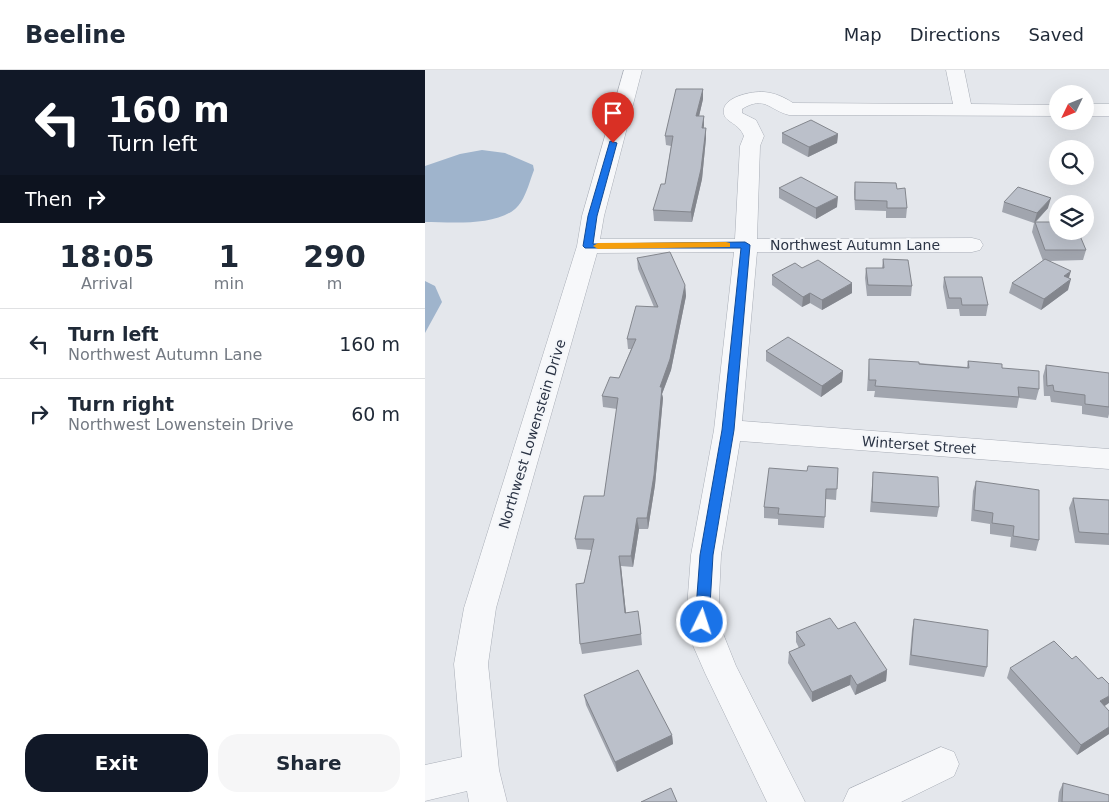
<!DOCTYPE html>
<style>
body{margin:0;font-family:"DejaVu Sans",sans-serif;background:#f6f6f7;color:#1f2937;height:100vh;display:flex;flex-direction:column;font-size:19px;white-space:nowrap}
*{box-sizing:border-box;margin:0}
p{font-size:16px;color:#747a83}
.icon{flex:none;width:28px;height:28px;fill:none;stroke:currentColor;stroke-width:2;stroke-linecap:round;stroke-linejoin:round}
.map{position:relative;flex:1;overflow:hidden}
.sheet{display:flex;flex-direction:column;background:#fff;width:425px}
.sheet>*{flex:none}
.top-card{background:#111827;color:#fff;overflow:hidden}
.needle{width:32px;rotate:227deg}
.buttons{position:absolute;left:624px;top:15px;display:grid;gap:10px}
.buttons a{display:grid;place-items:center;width:45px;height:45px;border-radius:50%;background:#fff;box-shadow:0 5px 20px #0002;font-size:25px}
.pin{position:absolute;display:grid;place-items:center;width:42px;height:42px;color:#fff;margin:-51px -21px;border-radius:50% 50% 50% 0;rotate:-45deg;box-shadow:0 0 5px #0007}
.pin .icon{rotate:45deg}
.me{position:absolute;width:55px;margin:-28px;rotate:4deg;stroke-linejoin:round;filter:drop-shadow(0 0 4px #0008)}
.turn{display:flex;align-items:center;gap:18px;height:105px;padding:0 25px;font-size:22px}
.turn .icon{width:65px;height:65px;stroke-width:2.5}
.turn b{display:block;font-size:35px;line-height:42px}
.then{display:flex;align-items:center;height:48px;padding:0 25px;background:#0003;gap:10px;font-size:19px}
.eta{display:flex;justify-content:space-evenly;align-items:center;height:85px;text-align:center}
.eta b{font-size:30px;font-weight:700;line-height:35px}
.primary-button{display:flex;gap:10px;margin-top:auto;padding:10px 25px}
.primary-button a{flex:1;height:58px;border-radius:20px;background:#111827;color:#fff;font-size:20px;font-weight:700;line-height:58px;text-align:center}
.primary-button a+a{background:#f6f6f7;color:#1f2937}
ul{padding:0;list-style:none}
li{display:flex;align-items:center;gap:15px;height:70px;padding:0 25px;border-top:1px solid #e0e1e3}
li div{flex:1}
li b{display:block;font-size:19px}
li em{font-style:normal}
header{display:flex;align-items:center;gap:30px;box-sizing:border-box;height:70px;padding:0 25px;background:#fff;border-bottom:1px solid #e0e1e3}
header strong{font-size:24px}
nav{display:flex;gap:28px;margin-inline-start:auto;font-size:18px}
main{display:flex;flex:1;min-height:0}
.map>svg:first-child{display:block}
.water{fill:#9fb4cc}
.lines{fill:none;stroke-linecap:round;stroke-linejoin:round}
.minor-casing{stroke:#a9aeb7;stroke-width:1}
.minor{fill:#f7f8fa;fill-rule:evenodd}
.wall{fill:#a1a5ae}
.shaded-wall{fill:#83868d}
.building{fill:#bbc0ca;stroke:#83868d}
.route{fill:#1a73e8;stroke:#114b97}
.slow{fill:#f59e0b}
.labels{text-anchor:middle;stroke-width:4;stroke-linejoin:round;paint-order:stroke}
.street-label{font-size:14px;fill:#2b3445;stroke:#f4f6f9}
</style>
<header>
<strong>Beeline</strong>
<nav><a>Map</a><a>Directions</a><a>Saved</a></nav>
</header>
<main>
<section class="sheet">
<div class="top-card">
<div class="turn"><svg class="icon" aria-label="left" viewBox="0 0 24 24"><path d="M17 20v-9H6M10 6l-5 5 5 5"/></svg><div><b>160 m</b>Turn left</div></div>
<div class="then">Then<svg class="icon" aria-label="right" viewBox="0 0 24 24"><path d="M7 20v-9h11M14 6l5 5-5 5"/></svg></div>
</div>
<div class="eta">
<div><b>18:05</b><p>Arrival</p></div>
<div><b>1</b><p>min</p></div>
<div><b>290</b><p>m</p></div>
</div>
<ul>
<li><svg class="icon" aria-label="left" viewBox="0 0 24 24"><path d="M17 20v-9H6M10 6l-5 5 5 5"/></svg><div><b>Turn left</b><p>Northwest Autumn Lane</p></div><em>160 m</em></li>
<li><svg class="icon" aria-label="right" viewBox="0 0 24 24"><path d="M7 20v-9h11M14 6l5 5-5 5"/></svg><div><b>Turn right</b><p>Northwest Lowenstein Drive</p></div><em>60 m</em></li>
</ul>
<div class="primary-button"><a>Exit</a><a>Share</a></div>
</section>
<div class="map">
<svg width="684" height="732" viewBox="0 0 684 732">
<rect width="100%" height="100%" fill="#e4e7ec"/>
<path class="water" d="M 57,80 L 80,83 L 108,95 L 109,100 C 105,110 102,123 96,132 C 80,158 26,152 0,152 L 0,96 L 35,84 Z
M 0,211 L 10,216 L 17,232 L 0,263 Z"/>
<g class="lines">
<defs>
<path id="minor" d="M 199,0 L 217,0 L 179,146 L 175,169 L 310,169 L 315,76 L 319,66 C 314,53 300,52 299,44 C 295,27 327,21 339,22 C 350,23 359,27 368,33 L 528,34 L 521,0 L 539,0 L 546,34 L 632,35 L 632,46 L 364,45 C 344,40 340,25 317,39 L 317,43 L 331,50 L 339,66 L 335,76 L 332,169 L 547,168 L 555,170 L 558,175 L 555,180 L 547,182 L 332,182 L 317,351 L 684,379 L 684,399 L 315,371 L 296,485 L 293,551 L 311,596 L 380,732 L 342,732 L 280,603 L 266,571 L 261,551 L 266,485 L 289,360 L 309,182 L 172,183 L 71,538 L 63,594 L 74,700 L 82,732 L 44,732 L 42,721 L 0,731 L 0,695 L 37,687 L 29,594 L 39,538 L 152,176 L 157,146 Z
M 660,34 L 684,34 L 684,46 L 660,46 Z
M 516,677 L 529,682 L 534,694 L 529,706 L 476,732 L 418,732 L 424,719 Z"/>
</defs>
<use href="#minor" class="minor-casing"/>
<use href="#minor" class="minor"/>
</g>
<path class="wall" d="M 278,19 L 278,29 L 274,46 L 279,46 L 279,58 L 281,58 L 281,68 L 277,109 L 267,152 L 229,151 L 228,140 L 240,114 L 246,76 L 241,75 L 240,66 Z
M 357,63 L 413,64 L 412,73 L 383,87 L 357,73 Z
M 430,112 L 472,119 L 482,138 L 481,148 L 461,148 L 461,141 L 430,140 L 429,122 Z
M 354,118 L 412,137 L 391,149 L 354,128 Z
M 579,132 L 623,138 L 611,152 L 661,180 L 658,190 L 624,191 L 644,208 L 643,220 L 616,240 L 584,223 L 587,213 L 618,191 L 607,162 L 609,153 L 577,142 Z
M 212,188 L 260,215 L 261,226 L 246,300 L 237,324 L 238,328 L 230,415 L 223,459 L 214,459 L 208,497 L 196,496 L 201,543 L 215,551 L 217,575 L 157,584 L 155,574 L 159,513 L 166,480 L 152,479 L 150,469 L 179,426 L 192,339 L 178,337 L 177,326 L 194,308 L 206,279 L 203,279 L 202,269 L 229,237 L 213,199 Z
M 458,189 L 487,216 L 486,226 L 442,226 L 440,208 L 441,198 L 457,198 Z
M 377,198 L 427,223 L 397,240 L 385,233 L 377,237 L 347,215 L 347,205 Z
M 519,207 L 563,235 L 561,246 L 535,246 L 534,239 L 522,239 L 518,217 Z
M 341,281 L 418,301 L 417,312 L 396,327 L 341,291 Z
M 444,289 L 542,297 L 543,291 L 577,298 L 614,319 L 611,330 L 594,328 L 592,338 L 449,327 L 450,321 L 442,321 Z
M 621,295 L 684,309 L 684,344 L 683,348 L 657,344 L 657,336 L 626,332 L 625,326 L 619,326 L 618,306 Z
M 413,398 L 411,430 L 401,429 L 399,458 L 353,455 L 353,449 L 339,448 L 339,437 L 382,401 Z
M 448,402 L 514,437 L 512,447 L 445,442 Z
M 551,411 L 614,470 L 611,481 L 585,477 L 586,467 L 565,464 L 565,454 L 546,451 L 548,421 Z
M 648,428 L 684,430 L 684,475 L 650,473 L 644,438 Z
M 489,549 L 562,597 L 559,607 L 484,595 L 487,560 Z
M 413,559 L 462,600 L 461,611 L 430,625 L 425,615 L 387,632 L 363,593 L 364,582 L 374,578 L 371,572 L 371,562 Z
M 585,598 L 679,636 L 684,641 L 684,664 L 652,685 L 582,608 Z
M 159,625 L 247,665 L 248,674 L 192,702 L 161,635 Z
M 638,713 L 684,732 L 633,732 L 634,722 Z"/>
<path class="shaded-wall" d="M 278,19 L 278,29 L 272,55 L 271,46 Z
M 279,46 L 279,55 L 277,68 L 277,58 Z
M 281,58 L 281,68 L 277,109 L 267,152 L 266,142 Z
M 413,64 L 412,73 L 383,87 L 384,77 Z
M 413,127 L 412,137 L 391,149 L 391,138 Z
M 626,128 L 623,138 L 609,153 L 612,143 Z
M 646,201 L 643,211 L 646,209 L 643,220 L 616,240 L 619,229 L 639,206 Z
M 427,213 L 427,223 L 397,240 L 397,230 Z
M 260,215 L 261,226 L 246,300 L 237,324 L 238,328 L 230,415 L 223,459 L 222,448 L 235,317 Z
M 385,223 L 385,233 L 377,237 L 378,227 Z
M 418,301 L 417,312 L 396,327 L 397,316 Z
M 212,448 L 214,459 L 208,497 L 206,486 Z
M 194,486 L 196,496 L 202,553 L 200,543 Z
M 462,600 L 461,611 L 430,625 L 432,615 Z
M 426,605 L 425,615 L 387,632 L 387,622 Z
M 684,626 L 684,633 L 671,642 L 675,631 Z
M 684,657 L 684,664 L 652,685 L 656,675 Z
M 247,665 L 248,674 L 192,702 L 190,692 Z"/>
<path class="building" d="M 251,19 L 278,19 L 271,46 L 279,46 L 277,58 L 281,58 L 276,99 L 266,142 L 228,140 L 236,114 L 240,114 L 248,66 L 240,66 Z
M 386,50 L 413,64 L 384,77 L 357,63 Z
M 376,107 L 413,127 L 391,138 L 354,118 Z
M 430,112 L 471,113 L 472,119 L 480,118 L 482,138 L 462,138 L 462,131 L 430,130 Z
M 593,117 L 626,128 L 612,143 L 579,132 Z
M 610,152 L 632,152 L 632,161 L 653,161 L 661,180 L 620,180 Z
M 245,182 L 260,215 L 245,289 L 235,317 L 237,317 L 229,405 L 222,448 L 212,448 L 206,486 L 194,486 L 200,543 L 213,541 L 216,564 L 155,574 L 151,514 L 159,513 L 169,469 L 150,469 L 159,426 L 179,426 L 193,328 L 177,326 L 185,307 L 194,308 L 211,269 L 202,269 L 211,236 L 233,237 L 212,188 Z
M 458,189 L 483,190 L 487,216 L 443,215 L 441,198 L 459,198 Z
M 620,189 L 646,201 L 639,206 L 646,209 L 619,229 L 587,213 Z
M 393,190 L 427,213 L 397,230 L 385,223 L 378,227 L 347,205 L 370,193 L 377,198 Z
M 519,207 L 557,207 L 563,235 L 537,235 L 536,228 L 524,228 Z
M 363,267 L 418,301 L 397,316 L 341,281 Z
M 444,289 L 494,292 L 494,294 L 544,298 L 543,291 L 577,294 L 577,298 L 614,301 L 614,319 L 593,317 L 594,327 L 450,316 L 451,310 L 444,310 Z
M 621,295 L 684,303 L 684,337 L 660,334 L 660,325 L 629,321 L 628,315 L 622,316 Z
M 383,396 L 413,398 L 412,419 L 401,419 L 400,447 L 353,444 L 354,438 L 339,437 L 344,398 L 382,401 Z
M 448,402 L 513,407 L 514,437 L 447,432 Z
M 551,411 L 614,420 L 614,470 L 588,466 L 589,456 L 567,453 L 568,443 L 549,440 Z
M 648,428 L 684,430 L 684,464 L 654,462 Z
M 405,548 L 413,559 L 430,552 L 462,600 L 432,615 L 426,605 L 387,622 L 364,582 L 380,575 L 371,562 Z
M 489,549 L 563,560 L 562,597 L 486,585 Z
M 629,571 L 647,589 L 651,586 L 673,609 L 677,607 L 684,614 L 684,626 L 675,631 L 684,641 L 684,657 L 656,675 L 585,598 Z
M 213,600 L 247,665 L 190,692 L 159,625 Z
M 638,713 L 684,725 L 684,732 L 637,732 Z
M 246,718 L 252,732 L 216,732 Z"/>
<path class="route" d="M 185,71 L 192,73 L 172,146 L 168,174 L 320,172 L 325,175 L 309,360 L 288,485 L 284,552 L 282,555 L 277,557 L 272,555 L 270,552 L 275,485 L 297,360 L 316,178 L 160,178 L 158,176 L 163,146 Z"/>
<path class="slow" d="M 301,172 L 305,173 L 305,177 L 173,179 L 168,176 L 173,173 Z"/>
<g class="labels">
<g class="street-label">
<text x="430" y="180">Northwest Autumn Lane</text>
<text transform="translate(107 364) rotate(-73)" y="5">Northwest Lowenstein Drive</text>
<text transform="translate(494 375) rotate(4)" y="5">Winterset Street</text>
</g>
</g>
</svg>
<div class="buttons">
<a><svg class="needle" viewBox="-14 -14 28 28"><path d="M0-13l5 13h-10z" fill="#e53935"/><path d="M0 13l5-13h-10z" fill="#747a83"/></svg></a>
<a><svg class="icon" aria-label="search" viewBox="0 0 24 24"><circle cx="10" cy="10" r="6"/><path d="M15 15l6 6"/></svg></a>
<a><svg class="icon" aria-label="layers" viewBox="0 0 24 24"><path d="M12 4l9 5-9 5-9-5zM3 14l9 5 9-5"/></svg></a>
</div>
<div class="pin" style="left:188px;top:73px;background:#d93025"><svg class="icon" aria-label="arrive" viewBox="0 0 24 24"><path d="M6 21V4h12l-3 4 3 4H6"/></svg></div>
<svg class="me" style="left:277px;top:552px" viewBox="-20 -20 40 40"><circle r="17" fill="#1a73e8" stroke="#fff" stroke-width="3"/><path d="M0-11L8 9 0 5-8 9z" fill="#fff"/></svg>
</div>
</main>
